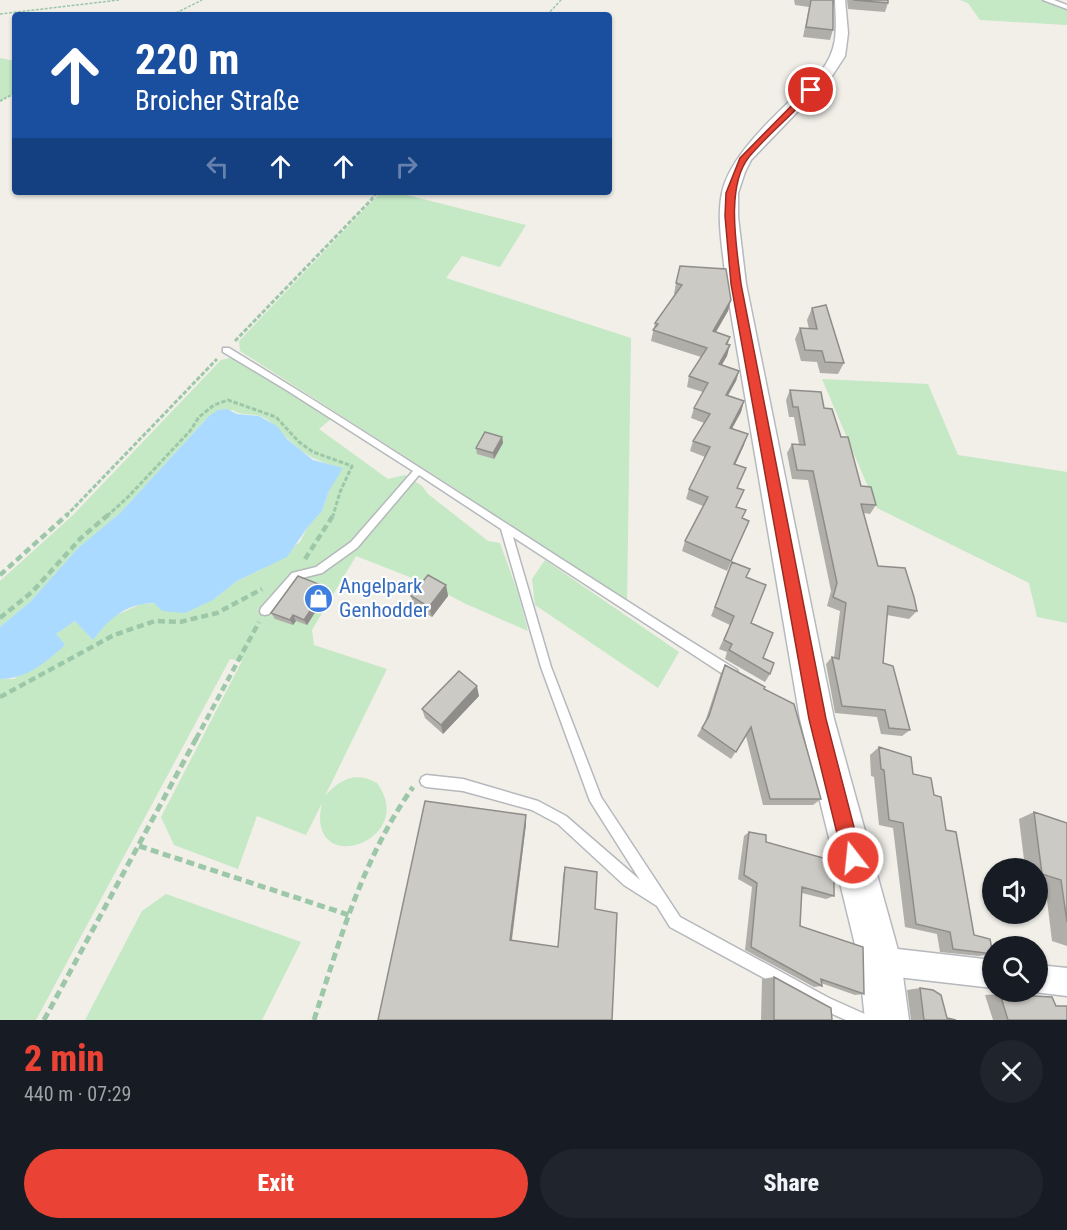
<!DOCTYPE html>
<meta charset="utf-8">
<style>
body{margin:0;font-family:"Roboto Condensed",sans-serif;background:#20242c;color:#f1f3f6;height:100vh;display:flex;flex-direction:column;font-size:22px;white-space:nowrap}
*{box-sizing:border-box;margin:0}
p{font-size:20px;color:#9ea1a6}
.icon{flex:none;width:33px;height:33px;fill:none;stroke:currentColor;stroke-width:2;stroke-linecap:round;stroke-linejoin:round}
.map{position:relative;height:1020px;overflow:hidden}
.drawer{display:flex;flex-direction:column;background:#171b24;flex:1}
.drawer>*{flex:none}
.hud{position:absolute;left:12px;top:12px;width:600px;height:183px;border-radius:6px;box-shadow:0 2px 4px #0004;background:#1a4fa0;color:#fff;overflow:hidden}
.controls{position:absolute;left:982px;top:858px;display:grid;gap:12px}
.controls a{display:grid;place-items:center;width:66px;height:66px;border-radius:50%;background:#171b24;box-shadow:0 2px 4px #0004;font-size:30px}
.pin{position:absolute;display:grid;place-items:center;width:51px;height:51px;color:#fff;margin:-26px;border:3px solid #fff;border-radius:50%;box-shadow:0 2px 6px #0007}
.me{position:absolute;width:66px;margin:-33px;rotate:344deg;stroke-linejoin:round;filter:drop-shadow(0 0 4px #0008)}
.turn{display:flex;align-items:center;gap:21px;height:126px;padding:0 24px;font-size:27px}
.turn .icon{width:78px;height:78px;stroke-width:2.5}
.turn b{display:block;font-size:42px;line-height:51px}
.lanes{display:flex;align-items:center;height:57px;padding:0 24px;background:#0003;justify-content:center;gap:30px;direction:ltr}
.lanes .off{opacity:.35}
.round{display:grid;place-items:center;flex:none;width:63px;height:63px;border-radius:32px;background:#20242c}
.overview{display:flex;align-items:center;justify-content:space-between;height:102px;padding:0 24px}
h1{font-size:36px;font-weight:800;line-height:45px;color:#ea4335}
.cta{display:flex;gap:12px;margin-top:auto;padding:12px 24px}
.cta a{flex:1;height:69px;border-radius:36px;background:#ea4335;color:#fff;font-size:24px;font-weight:800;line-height:69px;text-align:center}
.cta a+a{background:#20242c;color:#f1f3f6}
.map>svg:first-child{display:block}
.green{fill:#c5e8c5}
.water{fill:#aadaff}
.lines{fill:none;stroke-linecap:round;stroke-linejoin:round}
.lane-casing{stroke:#b5b8bc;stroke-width:3}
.street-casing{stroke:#b5b8bc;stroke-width:3}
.secondary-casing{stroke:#b6babf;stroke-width:3}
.path-far4{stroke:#9cc7a9;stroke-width:1.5;stroke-dasharray:3 1.5;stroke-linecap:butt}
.path-far3{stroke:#9cc7a9;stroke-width:2;stroke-dasharray:3 1.5;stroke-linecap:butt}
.path-far2{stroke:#9cc7a9;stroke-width:3;stroke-dasharray:4.5 2;stroke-linecap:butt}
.path-far1{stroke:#9cc7a9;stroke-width:4.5;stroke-dasharray:7 4;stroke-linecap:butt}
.path{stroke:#9cc7a9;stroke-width:5;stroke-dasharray:8 4.5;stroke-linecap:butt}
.lane{fill:#fff;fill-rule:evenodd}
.street{fill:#fff;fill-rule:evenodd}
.secondary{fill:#fff;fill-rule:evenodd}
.wall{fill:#afaea9}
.shaded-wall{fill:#8f8d8a}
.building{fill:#cccac5;stroke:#8f8d8a;stroke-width:1.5}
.route{fill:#ea4335;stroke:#982c22;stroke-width:1.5}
.labels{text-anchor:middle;stroke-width:4.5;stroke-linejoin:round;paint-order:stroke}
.shop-label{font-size:21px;fill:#366cbe;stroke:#fff;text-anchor:start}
</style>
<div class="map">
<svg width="1067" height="1020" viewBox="0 0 1067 1020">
<rect width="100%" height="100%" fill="#f1efe8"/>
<path class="green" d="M 960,0 L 1042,0 L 1067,8 L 1067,25 L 980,20 L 968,3 Z
M 0,58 L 15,61 L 15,93 L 0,101 Z
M 381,192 L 395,192 L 526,225 L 500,267 L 462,256 L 446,278 L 631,338 L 627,603 L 456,489 L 240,351 L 239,341 Z
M 235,357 L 331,419 L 319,429 L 388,479 L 405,475 L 422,486 L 428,494 L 488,541 L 500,543 L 518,593 L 528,631 L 464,603 L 430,585 L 356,556 L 312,630 L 314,645 L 387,669 L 325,796 C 340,779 356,771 377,783 C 420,842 304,880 322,803 L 306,835 L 257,816 L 238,869 L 174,845 L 161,817 L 242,661 L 230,659 L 36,1020 L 0,1020 L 0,679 L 14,679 L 56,634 L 75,621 L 93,639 L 110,618 L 141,604 L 213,600 L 237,581 L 260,570 L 300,542 L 307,528 L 322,511 L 329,491 L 342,468 C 319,462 307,457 289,440 C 279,431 273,421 260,416 C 251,413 241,416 233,410 L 209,416 L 120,513 L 78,548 L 30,602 L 0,627 L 0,581 L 73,515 L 221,360 Z
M 822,379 L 928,384 L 958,455 L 1067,472 L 1067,623 L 1037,617 L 1029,583 L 877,508 Z
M 545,560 L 679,652 L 658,688 L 535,605 L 532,579 Z
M 166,894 L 301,942 L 262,1020 L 85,1020 L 142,911 Z"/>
<path class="water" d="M 227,409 L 237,414 L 259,416 L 277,426 L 287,439 L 313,460 L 343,468 L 329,491 L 322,511 L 307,528 L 287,557 L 237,581 L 213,600 L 185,613 L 162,611 L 154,603 C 125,604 110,618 93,640 L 75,621 L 56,634 L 65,645 C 46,662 27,679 0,679 L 0,627 L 30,602 L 78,548 L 120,513 L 209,416 L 218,410 Z"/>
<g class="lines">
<defs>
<path id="lane" d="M 223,348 L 229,348 C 401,452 566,565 737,670 L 738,674 L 737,678 L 733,679 L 729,678 L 513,537 L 551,667 L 601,797 L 680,917 L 829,998 L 867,1015 L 869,1020 L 846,1020 L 819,1008 L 670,927 L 657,906 L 624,885 L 558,824 L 532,810 L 463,791 L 426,787 L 422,785 L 420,781 L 422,777 L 426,775 L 463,779 L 538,801 L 566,816 L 640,880 L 590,801 L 541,667 L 501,529 L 419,475 L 357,548 L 322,573 L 298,579 L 269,614 L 265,615 L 261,614 L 260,611 L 261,608 L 292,573 L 316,567 L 351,542 L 413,471 L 288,391 L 223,352 Z"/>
<path id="street" d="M 1043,0 L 1054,0 L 1067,5 L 1067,9 Z
M 880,947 L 993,960 L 993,988 L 880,975 L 870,971 L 866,961 L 870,951 Z
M 1038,965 L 1067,968 L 1067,996 L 1034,992 L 1038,992 Z"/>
<path id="secondary" d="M 835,0 L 845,0 L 848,33 L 845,56 L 832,76 L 751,160 L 745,172 L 738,193 L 738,217 L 746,284 L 834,719 L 901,961 L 909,1020 L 865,1020 L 859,961 L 800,719 L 726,284 C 724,255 716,221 722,193 C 731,149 791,102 822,70 C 839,47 836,28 835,0 Z"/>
</defs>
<use href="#lane" class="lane-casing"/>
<use href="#street" class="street-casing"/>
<use href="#secondary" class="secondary-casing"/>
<path class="path-far4" d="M 0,14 L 119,0
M 172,15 L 202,0
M 547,15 L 561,0"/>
<path class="path-far3" d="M 0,101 L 15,93
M 371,199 L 378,192"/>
<path class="path-far2" d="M 235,341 L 373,198
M 66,516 L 217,359
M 107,516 L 127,498 L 190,431 L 199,417 L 214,405 L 228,400 L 276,417 L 299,442 L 313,452 L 352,466 L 340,492 L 333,516"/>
<path class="path-far1" d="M 305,559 L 334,514
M 0,575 L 68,514
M 0,618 L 32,592 L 81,538 L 109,514
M 0,697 L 114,635 L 155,621 L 180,622 L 217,613 L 262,589
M 196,739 L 259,622"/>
<path class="path" d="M 139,846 L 349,915
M 44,1020 L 197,737
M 314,1020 C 340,939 363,858 413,787"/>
<use href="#lane" class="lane"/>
<use href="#street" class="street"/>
<use href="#secondary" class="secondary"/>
</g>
<path class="wall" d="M 794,0 L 835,0 L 833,7 L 833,30 L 830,40 L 803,37 L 809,7 L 795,5 Z
M 847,0 L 888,0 L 888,3 L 885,12 L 848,9 Z
M 676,283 L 731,300 L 728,311 L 716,332 L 730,337 L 728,344 L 727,356 L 722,365 L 739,371 L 736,381 L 728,396 L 744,401 L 741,412 L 732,428 L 744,445 L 735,464 L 742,478 L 737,488 L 737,507 L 743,518 L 749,521 L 727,571 L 682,551 L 685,541 L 703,506 L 686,499 L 689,489 L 705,457 L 690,451 L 693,441 L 704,423 L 691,418 L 694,408 L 703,392 L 687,387 L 689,376 L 701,357 L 651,341 L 655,323 L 675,294 L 674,294 Z
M 812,308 L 844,363 L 838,374 L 820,373 L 817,362 L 801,361 L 795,339 L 800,328 L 809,329 L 807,320 Z
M 790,390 L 824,408 L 841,437 L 861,486 L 876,505 L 870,514 L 864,513 L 878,566 L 917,611 L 909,619 L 887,615 L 883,663 L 910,730 L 902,736 L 881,734 L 877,717 L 835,713 L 826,664 L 832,657 L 834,657 L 840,611 L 827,606 L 831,591 L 808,480 L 792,479 L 787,453 L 792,444 L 799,444 L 794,417 L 789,417 L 786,400 Z
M 502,437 L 503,443 L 494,459 L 477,454 L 476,448 Z
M 728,571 L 746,577 L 751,623 L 770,674 L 765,682 L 725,659 L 727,652 L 719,649 L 730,625 L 711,616 Z
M 446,585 L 448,596 L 432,617 L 414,607 L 411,596 Z
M 328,592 L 307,625 L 296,621 L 293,625 L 275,619 L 271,613 Z
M 725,665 L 764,689 L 821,799 L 813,805 L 763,805 L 746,736 L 731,759 L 697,736 L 705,722 L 721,673 Z
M 479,696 L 443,734 L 425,718 L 422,709 Z
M 879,747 L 913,774 L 934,795 L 946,830 L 974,935 L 993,954 L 979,956 L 940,952 L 937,934 L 905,927 L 893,828 L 879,825 L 874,777 L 871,776 L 870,755 Z
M 1034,812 L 1067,823 L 1067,946 L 1052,941 L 1045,884 L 1038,882 L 1038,868 L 1025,868 L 1019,819 Z
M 526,815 L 526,824 L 512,940 L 558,947 L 563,875 L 565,867 L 595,909 L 612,1020 L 378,1020 Z
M 749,832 L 766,842 L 834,896 L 826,899 L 802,893 L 800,926 L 864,994 L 855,995 L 821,983 L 822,986 L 814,987 L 745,950 L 752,887 L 738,879 L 744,836 Z
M 774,977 L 832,1020 L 761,1020 L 762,979 Z
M 920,988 L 947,1018 L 956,1020 L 911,1020 L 907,990 Z
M 1000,994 L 1056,1006 L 1067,1020 L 993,1020 L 985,995 Z"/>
<path class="shaded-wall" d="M 731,300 L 728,311 L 710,342 L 713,331 Z
M 730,345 L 727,356 L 716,374 L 719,364 Z
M 739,371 L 736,381 L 722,405 L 726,395 Z
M 744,401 L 741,412 L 727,438 L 730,428 Z
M 748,434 L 744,445 L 731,474 L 734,464 Z
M 502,437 L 503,443 L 494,459 L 493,453 Z
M 446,585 L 448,596 L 432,617 L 429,607 Z
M 326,587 L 328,592 L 307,625 L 304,620 Z
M 293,615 L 296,621 L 293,625 L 290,620 Z
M 477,686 L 479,696 L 443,734 L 441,725 Z
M 526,815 L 526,824 L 511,944 L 510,940 Z"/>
<path class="building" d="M 811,0 L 833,0 L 833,30 L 806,27 Z
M 853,0 L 888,0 L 888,3 Z
M 680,266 L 726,269 L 731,300 L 713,331 L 730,337 L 726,344 L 730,345 L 719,364 L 739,371 L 726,395 L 744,401 L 730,428 L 748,434 L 734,464 L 746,468 L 737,488 L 744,490 L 736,507 L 746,510 L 742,518 L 749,521 L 731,561 L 685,541 L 708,497 L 689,489 L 710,447 L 693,441 L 710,414 L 694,408 L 708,383 L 689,376 L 707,348 L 653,330 L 658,324 L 655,323 L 682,285 L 676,283 Z
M 826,305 L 844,363 L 825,362 L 822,351 L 805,350 L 800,328 L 817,329 L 812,308 Z
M 790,390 L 821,392 L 824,408 L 832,409 L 841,437 L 848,437 L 861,486 L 871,487 L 876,505 L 861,504 L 878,566 L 905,568 L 914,597 L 917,611 L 888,606 L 883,663 L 893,666 L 910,730 L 889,728 L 885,710 L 842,706 L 832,657 L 839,659 L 846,603 L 833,597 L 837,583 L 813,471 L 797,470 L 792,444 L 805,445 L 798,407 L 793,407 Z
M 485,432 L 502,437 L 493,453 L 476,448 Z
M 732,562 L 750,569 L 746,577 L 766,585 L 751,623 L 773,633 L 763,658 L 774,663 L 770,674 L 729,650 L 732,644 L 724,640 L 734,616 L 715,607 Z
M 428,575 L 446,585 L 429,607 L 411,596 Z
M 298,576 L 326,587 L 304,620 L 293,615 L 290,620 L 271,613 Z
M 725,665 L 765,687 L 764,689 L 794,704 L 821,799 L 770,799 L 751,727 L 736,752 L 702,728 L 709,716 Z
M 459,671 L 477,686 L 441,725 L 422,709 Z
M 879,747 L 911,757 L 913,774 L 931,778 L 934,795 L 941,797 L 946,830 L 956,832 L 974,935 L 990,939 L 993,954 L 953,949 L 950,932 L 916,924 L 903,823 L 889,820 L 884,770 L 881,769 Z
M 425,801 L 526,815 L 510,940 L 558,947 L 565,867 L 597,872 L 595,909 L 617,913 L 612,1020 L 378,1020 Z
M 1034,812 L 1067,823 L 1067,922 L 1061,880 L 1042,874 Z
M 749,832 L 766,835 L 766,842 L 834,861 L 834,896 L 802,887 L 800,926 L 863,947 L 864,994 L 821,979 L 822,986 L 751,947 L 757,883 L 744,875 Z
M 774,977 L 831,1008 L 832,1020 L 774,1020 Z
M 920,988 L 933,990 L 941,995 L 947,1018 L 956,1020 L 923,1020 L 924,1020 Z
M 1000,994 L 1052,997 L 1056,1006 L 1067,1006 L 1067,1020 L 1008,1020 Z"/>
<path class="route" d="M 808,89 L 814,90 C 794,114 769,133 749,157 C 725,187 737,249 741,284 L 826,719 L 862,858 L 860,865 L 853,868 L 846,865 L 843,858 L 809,719 L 731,284 L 725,216 L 726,193 L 740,158 Z"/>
<defs>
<symbol id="shop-disc" viewBox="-11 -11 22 22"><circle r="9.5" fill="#3f7fe0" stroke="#fff"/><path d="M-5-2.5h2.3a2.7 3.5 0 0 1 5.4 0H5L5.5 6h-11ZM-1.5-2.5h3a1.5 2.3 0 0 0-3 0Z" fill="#fff"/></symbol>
</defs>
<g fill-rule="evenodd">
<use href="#shop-disc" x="302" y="582" width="33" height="33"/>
</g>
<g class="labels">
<g class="shop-label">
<text x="339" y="593">Angelpark<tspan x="339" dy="24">Genhodder</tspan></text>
</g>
</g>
</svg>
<div class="controls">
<a><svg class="icon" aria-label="sound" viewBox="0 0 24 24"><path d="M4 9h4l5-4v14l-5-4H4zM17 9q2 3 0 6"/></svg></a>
<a><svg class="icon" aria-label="search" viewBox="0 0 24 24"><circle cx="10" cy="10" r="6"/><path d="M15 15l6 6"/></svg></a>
</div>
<div class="pin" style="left:811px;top:90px;background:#d93025"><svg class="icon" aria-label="arrive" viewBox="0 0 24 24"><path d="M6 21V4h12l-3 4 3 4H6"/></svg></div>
<svg class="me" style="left:853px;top:858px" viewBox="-20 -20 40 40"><circle r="17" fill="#ea4335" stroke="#fff" stroke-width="3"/><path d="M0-11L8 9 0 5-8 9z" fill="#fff"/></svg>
<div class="hud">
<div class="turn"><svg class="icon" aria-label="ahead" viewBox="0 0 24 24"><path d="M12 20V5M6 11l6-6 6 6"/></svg><div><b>220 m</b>Broicher Straße</div></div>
<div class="lanes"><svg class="icon off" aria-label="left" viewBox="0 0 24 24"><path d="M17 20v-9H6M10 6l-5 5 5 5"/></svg><svg class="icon" aria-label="ahead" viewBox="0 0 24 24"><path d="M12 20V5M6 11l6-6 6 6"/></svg><svg class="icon" aria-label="ahead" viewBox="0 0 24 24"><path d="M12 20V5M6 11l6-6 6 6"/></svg><svg class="icon off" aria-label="right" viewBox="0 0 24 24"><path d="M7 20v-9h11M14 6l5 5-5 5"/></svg></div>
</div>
</div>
<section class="drawer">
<div class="overview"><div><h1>2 min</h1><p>440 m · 07:29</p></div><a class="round"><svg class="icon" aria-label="close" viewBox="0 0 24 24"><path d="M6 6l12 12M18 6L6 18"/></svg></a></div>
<div class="cta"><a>Exit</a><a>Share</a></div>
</section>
